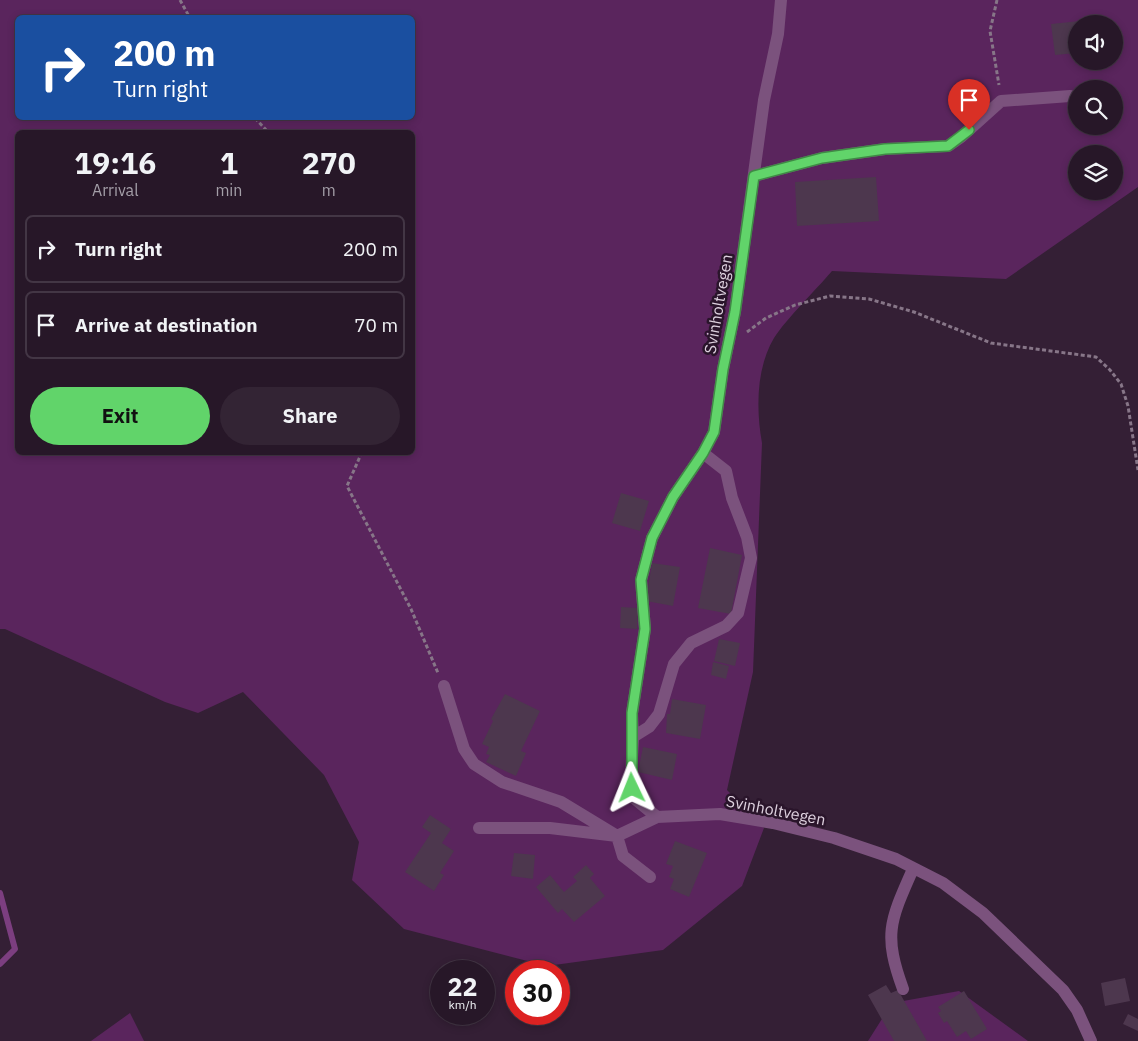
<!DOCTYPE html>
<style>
body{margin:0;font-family:"IBM Plex Sans",sans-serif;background:#332434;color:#f1f3f6;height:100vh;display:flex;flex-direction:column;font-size:19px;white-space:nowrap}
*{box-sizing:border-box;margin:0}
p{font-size:16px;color:#a49fa8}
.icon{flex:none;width:28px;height:28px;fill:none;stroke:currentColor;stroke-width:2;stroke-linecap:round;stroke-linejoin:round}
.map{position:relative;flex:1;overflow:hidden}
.details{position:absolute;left:15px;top:130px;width:400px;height:325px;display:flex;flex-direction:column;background:#271728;border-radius:8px;box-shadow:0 2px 8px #0003,0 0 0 1px #433645}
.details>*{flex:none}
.banner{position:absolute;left:15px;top:15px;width:400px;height:105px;border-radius:8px;box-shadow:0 2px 8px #0003,0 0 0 1px #433645;background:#1a4fa0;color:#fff;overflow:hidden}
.controls{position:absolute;left:1068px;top:15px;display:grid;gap:10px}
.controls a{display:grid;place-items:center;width:55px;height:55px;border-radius:50%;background:#271728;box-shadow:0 2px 8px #0003,0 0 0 1px #433645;font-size:25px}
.speed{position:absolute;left:430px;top:960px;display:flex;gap:10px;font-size:25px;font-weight:700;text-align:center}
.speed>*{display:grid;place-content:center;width:65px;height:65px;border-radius:50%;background:#271728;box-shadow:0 2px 8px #0003,0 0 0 1px #433645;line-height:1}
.speed small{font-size:12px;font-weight:400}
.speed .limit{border:8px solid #d22;background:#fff;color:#111}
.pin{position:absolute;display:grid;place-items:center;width:42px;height:42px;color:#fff;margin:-51px -21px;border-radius:50% 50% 50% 0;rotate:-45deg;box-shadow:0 0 5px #0007}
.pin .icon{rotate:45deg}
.me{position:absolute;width:55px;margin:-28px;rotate:358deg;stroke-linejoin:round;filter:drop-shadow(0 0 4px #0008)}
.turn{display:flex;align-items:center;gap:18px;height:105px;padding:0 15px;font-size:22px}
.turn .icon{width:65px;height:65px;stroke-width:2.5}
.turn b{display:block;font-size:35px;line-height:42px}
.eta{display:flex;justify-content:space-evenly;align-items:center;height:85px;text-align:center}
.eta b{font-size:30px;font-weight:800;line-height:35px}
.action{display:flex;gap:10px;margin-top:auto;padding:10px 15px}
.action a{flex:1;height:58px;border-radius:30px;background:#61d46a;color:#111;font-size:20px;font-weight:800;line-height:58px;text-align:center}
.action a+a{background:#332434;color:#f1f3f6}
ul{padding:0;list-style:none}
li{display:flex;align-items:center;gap:15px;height:68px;margin:0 10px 8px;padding:0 5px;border:2px solid #433645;border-radius:8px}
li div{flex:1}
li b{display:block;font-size:19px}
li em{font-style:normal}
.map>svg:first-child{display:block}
.green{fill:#5a255d;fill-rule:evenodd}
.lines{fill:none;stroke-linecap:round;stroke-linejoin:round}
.stream{stroke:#7c3e80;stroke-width:6}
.building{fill:#4d374e}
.path{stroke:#877688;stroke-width:3;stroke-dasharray:4 2.5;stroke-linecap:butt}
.minor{stroke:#7b527d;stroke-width:12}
.route-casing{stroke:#3f8a45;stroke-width:12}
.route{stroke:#61d46a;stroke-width:9}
.labels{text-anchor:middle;stroke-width:5;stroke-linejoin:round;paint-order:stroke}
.street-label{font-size:16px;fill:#ddd0de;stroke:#2a152b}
</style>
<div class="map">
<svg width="1138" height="1041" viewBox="0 0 1138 1041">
<rect width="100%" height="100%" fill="#341f35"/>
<path class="green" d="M 0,0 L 1138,0 L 1138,187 L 1006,279 L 832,271 C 815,291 787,318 774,338 C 756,368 756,410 762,443 L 753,672 L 727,790 L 764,828 L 742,886 L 663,950 L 547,966 L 404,929 L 352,880 L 359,842 L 324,775 L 243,692 L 198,713 L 165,702 L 5,629 L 0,629 ZM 18,18 L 412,18 L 412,118 L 18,118 ZM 1076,24 L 1114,24 L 1114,61 L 1076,61 ZM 1076,89 L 1114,89 L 1114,126 L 1076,126 ZM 18,132 L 412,132 L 412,452 L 18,452 ZM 1076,154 L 1114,154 L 1114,191 L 1076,191 Z
M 959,991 L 1028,1041 L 868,1041 L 892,1003 Z
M 130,1013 L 144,1041 L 91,1041 Z"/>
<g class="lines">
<path class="stream" d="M 0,893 L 15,949 L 0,964"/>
</g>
<path class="building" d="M 1109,18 L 1110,24 L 1076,24 L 1076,53 L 1055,55 L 1051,24 Z
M 1089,61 L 1112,61 L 1112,63 L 1089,65 Z
M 876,177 L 879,221 L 797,226 L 795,182 Z
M 621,493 L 649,501 L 640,531 L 612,523 Z
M 710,548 L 742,555 L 731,614 L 698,608 Z
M 652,563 L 680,567 L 673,606 L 646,601 Z
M 621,607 L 638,608 L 637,629 L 620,628 Z
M 719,639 L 740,643 L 735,666 L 714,661 Z
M 713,662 L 729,666 L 726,679 L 711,675 Z
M 505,694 L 540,711 L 521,751 L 526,753 L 516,776 L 486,762 L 490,755 L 486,754 L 489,747 L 482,744 L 493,721 L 491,719 Z
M 672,699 L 706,705 L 700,739 L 666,733 L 667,714 L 670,714 Z
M 643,747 L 677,754 L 672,780 L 638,772 Z
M 430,815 L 451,829 L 442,843 L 454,851 L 440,873 L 444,875 L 434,891 L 405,872 L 431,833 L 422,827 Z
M 675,841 L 707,853 L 689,897 L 670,889 L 674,879 L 669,877 L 673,866 L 666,864 Z
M 514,853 L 535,855 L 533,879 L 511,876 Z
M 586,865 L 594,874 L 590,878 L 605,896 L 574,922 L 562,909 L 558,913 L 536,887 L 550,875 L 564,892 L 577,881 L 573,877 Z
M 1125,978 L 1130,1001 L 1105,1006 L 1101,983 Z
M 886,985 L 891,993 L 898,990 L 927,1041 L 894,1041 L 868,995 Z
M 964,991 L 987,1029 L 971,1039 L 966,1031 L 957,1037 L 947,1021 L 944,1023 L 938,1013 L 941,1011 L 938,1007 Z
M 1128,1014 L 1138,1019 L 1138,1031 L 1123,1024 Z"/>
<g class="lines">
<path class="path" d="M 180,0 L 190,18
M 997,0 L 990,31 L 999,85
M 255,118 L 268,132
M 747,332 L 766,318 L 795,305 L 830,296 L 869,299 L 914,312 L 991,343 L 1096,357 L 1110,370 L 1121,384 L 1128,406 L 1138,470
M 362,452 L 347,486 L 411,609 L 438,673"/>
<path class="minor" d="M 781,0 L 778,34 L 764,100 L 735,312 L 723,369 L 714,432 L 703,453 L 673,497 L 652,538 L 641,580 L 645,629 L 632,713 L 633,737 L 631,778 L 634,798 L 657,817 L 720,814 L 773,823 L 834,838 L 896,859 L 943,883 L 983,913 L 1063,990 L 1077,1010 L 1091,1041
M 754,176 L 822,158 L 885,149 L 948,146 L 961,137 L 1001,101 L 1070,96
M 444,686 L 464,749 L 474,764 L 502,782 L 561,802 L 617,836 L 657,817
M 633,737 L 649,727 L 659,714 L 674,664 L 691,643 L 726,626 L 738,613 L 751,558 L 747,537 L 732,498 L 726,471 L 703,453
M 479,828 L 550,828 L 617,836 L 623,856 L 650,877
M 903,989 C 883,934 890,921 913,869"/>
</g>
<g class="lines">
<defs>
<path id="route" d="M 632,788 L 632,713 L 645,629 L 641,580 L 652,538 L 673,497 L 703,453 L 714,432 L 723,369 L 735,312 L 754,176 L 822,158 L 885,149 L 948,146 L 969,130"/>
</defs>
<use href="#route" class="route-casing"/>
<use href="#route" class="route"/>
</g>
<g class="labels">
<g class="street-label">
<text transform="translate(718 304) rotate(-80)" y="6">Svinholtvegen</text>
<text transform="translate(776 810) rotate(11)" y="6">Svinholtvegen</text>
</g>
</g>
</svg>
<div class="controls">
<a><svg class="icon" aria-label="sound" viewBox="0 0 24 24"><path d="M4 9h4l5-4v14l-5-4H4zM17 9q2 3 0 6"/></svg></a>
<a><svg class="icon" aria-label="search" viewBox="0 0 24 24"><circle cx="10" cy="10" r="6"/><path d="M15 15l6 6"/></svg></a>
<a><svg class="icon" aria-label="layers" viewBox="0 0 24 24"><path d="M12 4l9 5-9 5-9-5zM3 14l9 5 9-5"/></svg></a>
</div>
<div class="speed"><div>22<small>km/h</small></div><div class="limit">30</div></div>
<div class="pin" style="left:969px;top:130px;background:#d93025"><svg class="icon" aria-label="arrive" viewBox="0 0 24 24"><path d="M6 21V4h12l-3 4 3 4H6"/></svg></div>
<svg class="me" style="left:632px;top:788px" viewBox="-20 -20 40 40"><path d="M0-17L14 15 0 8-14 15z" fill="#61d46a" stroke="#fff" stroke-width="4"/></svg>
<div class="banner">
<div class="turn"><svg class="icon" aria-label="right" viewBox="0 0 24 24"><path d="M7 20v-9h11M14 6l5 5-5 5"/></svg><div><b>200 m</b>Turn right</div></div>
</div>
<section class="details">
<div class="eta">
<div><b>19:16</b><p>Arrival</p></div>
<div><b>1</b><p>min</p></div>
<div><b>270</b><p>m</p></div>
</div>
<ul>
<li><svg class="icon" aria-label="right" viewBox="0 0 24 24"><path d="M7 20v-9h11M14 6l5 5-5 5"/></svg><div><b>Turn right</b></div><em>200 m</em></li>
<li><svg class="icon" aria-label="arrive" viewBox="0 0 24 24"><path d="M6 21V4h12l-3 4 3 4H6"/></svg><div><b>Arrive at destination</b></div><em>70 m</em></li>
</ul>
<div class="action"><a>Exit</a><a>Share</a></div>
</section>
</div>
